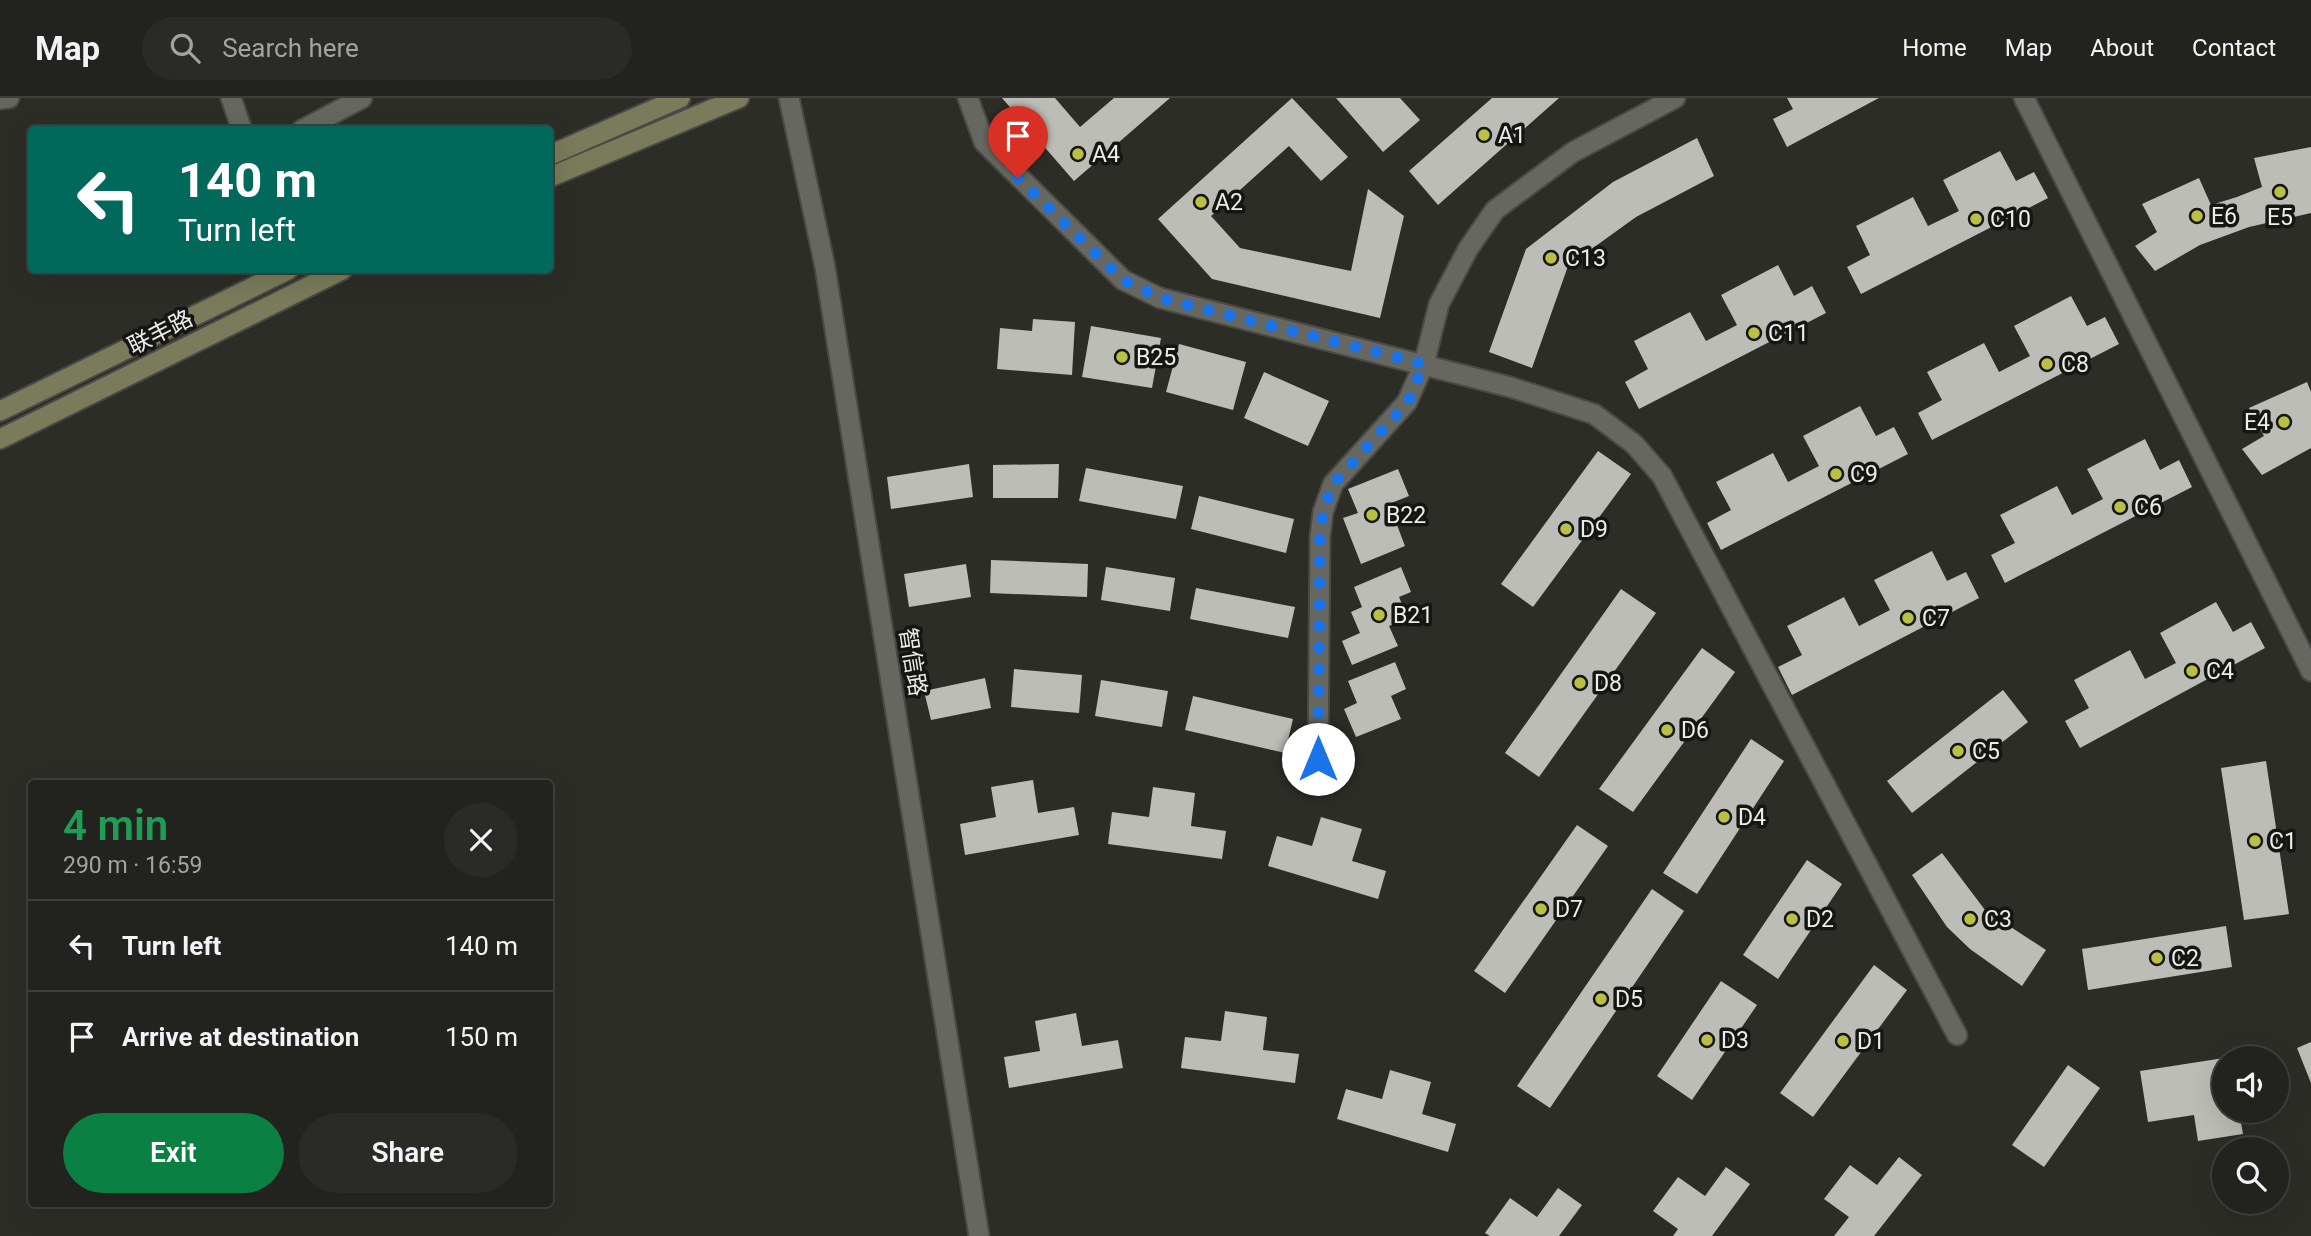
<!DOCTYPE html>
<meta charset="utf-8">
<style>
body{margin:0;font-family:Roboto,"Noto Sans SC",sans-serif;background:#2a2a27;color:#f1f3f6;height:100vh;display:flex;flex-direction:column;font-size:26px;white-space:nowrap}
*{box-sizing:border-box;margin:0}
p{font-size:23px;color:#a2a4a4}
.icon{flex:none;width:38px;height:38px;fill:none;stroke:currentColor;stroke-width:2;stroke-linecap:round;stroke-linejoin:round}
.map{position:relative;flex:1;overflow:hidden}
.sheet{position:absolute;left:28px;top:682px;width:525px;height:427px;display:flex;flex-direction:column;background:#22221e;border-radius:7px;box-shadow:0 7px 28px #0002,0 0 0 2px #3f3f3c}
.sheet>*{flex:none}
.banner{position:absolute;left:28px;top:28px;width:525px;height:147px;border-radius:7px;box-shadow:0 7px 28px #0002,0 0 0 2px #3f3f3c;background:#00695c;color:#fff;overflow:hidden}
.fabs{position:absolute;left:2212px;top:948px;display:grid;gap:14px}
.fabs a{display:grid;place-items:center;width:77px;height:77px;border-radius:50%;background:#22221e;box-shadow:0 7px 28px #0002,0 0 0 2px #3f3f3c;font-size:35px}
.pin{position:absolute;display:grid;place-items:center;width:60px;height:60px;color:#fff;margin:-72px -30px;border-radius:50% 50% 50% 0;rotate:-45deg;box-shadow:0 0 7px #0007}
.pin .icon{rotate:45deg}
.me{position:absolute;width:77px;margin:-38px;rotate:0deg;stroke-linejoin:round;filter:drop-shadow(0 0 5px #0008)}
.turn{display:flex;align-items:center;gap:24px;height:147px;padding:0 35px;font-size:32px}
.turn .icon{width:91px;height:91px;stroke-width:2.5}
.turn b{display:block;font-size:49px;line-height:60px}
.round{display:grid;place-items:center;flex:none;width:74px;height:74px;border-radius:37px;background:#2a2a27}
.summary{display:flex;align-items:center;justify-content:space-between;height:119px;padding:0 35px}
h1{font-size:42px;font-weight:600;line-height:52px;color:#1e9e55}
.cta{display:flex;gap:14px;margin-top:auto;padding:14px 35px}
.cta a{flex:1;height:80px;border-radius:42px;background:#0b8043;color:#fff;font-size:28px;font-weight:600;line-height:80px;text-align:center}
.cta a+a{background:#2a2a27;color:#f1f3f6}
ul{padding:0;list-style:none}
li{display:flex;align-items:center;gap:21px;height:91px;padding:0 35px;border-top:2px solid #3f3f3c}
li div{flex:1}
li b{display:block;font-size:26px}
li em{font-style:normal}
header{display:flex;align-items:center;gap:42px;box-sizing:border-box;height:98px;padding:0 35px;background:#22221e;border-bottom:2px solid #3f3f3c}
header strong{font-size:33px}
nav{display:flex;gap:38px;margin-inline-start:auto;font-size:24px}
.search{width:490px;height:63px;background:#2a2a27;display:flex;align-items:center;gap:18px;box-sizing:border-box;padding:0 24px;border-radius:38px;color:#a2a4a4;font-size:26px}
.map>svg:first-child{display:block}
.building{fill:#bcbdb6}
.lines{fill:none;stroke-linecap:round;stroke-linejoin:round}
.minor-casing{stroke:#494945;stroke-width:23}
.tertiary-casing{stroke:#494945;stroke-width:23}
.secondary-casing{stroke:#494945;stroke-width:23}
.minor{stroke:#666760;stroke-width:19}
.tertiary{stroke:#666760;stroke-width:19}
.secondary{stroke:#797b5b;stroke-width:19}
.route{stroke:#1a73e8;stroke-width:12;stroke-dasharray:0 21.6}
.poi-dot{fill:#bac046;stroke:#151513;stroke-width:2.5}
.labels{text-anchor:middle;stroke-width:7;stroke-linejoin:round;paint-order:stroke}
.poi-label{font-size:23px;fill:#ecece9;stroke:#151513;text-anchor:start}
.street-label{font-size:23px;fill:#ecece9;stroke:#151513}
</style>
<header>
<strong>Map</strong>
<div class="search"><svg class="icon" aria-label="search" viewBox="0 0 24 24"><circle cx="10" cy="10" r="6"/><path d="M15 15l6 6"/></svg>Search here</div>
<nav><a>Home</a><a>Map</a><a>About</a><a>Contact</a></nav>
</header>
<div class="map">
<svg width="2311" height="1138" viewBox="0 0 2311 1138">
<rect width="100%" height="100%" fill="#2d2d28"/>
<path class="building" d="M 1002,0 L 1055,0 L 1080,29 L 1114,0 L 1170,0 L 1074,83 Z
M 1292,0 L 1348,59 L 1321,83 L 1289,48 L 1211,118 L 1240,150 L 1351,173 L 1368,91 L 1404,118 L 1380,220 L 1212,181 L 1158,121 Z
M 1336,0 L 1400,0 L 1420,22 L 1383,54 Z
M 1492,0 L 1559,0 L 1438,107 L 1409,73 Z
M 1787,0 L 1879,0 L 1787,49 L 1773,21 L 1793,11 Z
M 1697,40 L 1714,78 L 1636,119 L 1568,168 L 1532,270 L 1489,254 L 1526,151 L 1613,84 Z
M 2311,49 L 2311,115 L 2249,129 L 2200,147 L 2155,173 L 2135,148 L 2157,134 L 2142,106 L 2199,80 L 2211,107 L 2237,99 L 2262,89 L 2254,60 Z
M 2000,53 L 2016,83 L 2034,74 L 2048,100 L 1861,196 L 1847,169 L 1870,157 L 1856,128 L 1913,99 L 1928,128 L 1959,113 L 1943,82 Z
M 1778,167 L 1794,198 L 1812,188 L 1826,215 L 1639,311 L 1625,284 L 1648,271 L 1634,243 L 1690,214 L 1706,243 L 1737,227 L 1721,197 Z
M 2071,198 L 2087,228 L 2105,219 L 2119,246 L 1932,342 L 1918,315 L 1942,302 L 1927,274 L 1984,245 L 1999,274 L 2030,258 L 2014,228 Z
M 1033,221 L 1075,224 L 1072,277 L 997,271 L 1000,230 L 1032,233 Z
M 1091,228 L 1161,240 L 1152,290 L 1082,279 Z
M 1179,246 L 1246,264 L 1233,312 L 1166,294 Z
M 1264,274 L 1329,303 L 1308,348 L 1244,320 Z
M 2307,284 L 2311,294 L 2311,350 L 2262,377 L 2242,351 L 2264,338 L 2249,310 Z
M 1860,308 L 1876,338 L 1894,329 L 1908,356 L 1721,452 L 1707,425 L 1731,412 L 1716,384 L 1773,355 L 1788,384 L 1819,368 L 1803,338 Z
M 2145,341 L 2160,372 L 2179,362 L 2192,389 L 2005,485 L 1991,457 L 2015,445 L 2000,417 L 2057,388 L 2072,417 L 2103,401 L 2087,371 Z
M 1598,353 L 1631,376 L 1533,509 L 1501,486 Z
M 969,366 L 973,399 L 891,411 L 887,379 Z
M 1059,366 L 1058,400 L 993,400 L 993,367 Z
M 1086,370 L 1183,388 L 1176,421 L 1079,403 Z
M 1398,371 L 1409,398 L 1389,406 L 1405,448 L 1361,466 L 1343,420 L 1358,415 L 1348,391 Z
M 1199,398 L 1294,421 L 1286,455 L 1191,431 Z
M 1932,453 L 1947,483 L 1966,474 L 1979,500 L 1792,597 L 1778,569 L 1802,557 L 1787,528 L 1844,499 L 1859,528 L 1890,512 L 1874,482 Z
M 991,462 L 1088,466 L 1087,499 L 990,495 Z
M 966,466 L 971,499 L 909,509 L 904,476 Z
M 1106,469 L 1175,480 L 1170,513 L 1101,502 Z
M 1401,469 L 1411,494 L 1399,499 L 1408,520 L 1389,528 L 1398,548 L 1352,567 L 1342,543 L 1360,535 L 1351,514 L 1362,509 L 1354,489 Z
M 1196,490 L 1295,509 L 1288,540 L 1190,521 Z
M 1621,491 L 1656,515 L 1539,679 L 1505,655 Z
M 2216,504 L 2233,534 L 2251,524 L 2265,550 L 2080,650 L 2065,623 L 2089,610 L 2074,582 L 2130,552 L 2145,581 L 2176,565 L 2160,535 Z
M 1702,550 L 1735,574 L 1633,714 L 1599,691 Z
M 1395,564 L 1406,591 L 1391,598 L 1401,621 L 1356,639 L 1344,611 L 1357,605 L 1348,583 Z
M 1014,571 L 1082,577 L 1079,615 L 1011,609 Z
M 985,580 L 991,610 L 931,622 L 924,593 Z
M 1101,582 L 1168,593 L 1162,629 L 1095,618 Z
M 2003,592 L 2028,624 L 1912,715 L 1887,683 Z
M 1193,598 L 1293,621 L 1285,655 L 1185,632 Z
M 1751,641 L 1784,663 L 1697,796 L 1663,775 Z
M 2266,663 L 2289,816 L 2244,822 L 2221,670 Z
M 1033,682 L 1038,715 L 1074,709 L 1079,737 L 965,757 L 960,726 L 996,719 L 991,689 Z
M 1153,689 L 1195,695 L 1191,728 L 1226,733 L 1222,761 L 1108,746 L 1112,714 L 1149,719 Z
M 1321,719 L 1362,731 L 1352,763 L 1386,773 L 1378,801 L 1268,768 L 1277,738 L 1312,748 Z
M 1577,727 L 1608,748 L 1505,895 L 1474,873 Z
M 1942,755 L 1985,812 L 2046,852 L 2022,888 L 1970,851 L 1947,829 L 1912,777 Z
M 1807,762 L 1842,786 L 1778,881 L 1743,857 Z
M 1652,791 L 1684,813 L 1550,1010 L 1517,988 Z
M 2226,828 L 2232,869 L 2088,892 L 2082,851 Z
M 1874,867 L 1907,892 L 1813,1019 L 1780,995 Z
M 1721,883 L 1757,907 L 1692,1002 L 1657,978 Z
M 1225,913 L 1267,919 L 1263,952 L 1299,956 L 1295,985 L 1181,970 L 1185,939 L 1221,943 Z
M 1076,915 L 1082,948 L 1118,942 L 1123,970 L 1009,990 L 1004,959 L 1040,953 L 1035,923 Z
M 2311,944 L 2311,985 L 2297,950 Z
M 2224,960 L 2224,1013 L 2239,1013 L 2243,1036 L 2198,1043 L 2194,1017 L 2148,1024 L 2140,973 Z
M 2068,967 L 2100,990 L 2044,1069 L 2012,1047 Z
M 1390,972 L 1431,984 L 1422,1016 L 1456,1026 L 1448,1054 L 1337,1021 L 1346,991 L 1382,1001 Z
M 1899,1059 L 1922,1077 L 1874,1138 L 1834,1138 L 1849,1119 L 1824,1101 L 1850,1067 L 1877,1087 Z
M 1726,1069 L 1750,1086 L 1712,1138 L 1673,1138 L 1678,1131 L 1653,1113 L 1678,1079 L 1705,1098 Z
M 1558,1090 L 1582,1107 L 1559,1138 L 1490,1138 L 1485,1135 L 1510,1100 L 1537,1119 Z"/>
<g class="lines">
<defs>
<path id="minor" d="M 231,0 L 242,32
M 968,0 L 984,44 L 1123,182 L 1160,200 L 1510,289 L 1594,316 L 1634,346 L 1662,378 L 1957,937
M 2024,0 L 2311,573
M 0,1 L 9,0
M 302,32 L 362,0
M 1318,661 L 1320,439 L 1323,414 L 1333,386 L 1407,304 L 1424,266 L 1439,206 L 1468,151 L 1495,112 L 1573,54 L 1675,0"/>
<path id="tertiary" d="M 789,0 L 825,169 L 979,1138"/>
<path id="secondary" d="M 550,57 L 680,0
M 550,79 L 739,0
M 0,313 L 288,172
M 0,341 L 342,172"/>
</defs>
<use href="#minor" class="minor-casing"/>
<use href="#tertiary" class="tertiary-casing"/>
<use href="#secondary" class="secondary-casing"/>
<use href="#minor" class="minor"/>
<use href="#tertiary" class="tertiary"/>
<use href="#secondary" class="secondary"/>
</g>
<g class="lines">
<path class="route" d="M 1018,80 L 1123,182 L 1160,200 L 1424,266 L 1408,304 L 1333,386 L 1323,414 L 1320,439 L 1318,661"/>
</g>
<g class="poi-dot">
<circle cx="1484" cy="37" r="7"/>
<circle cx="1078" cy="56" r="7"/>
<circle cx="2280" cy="94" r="7"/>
<circle cx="1201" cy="104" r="7"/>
<circle cx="2197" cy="118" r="7"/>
<circle cx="1976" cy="121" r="7"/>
<circle cx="1551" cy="160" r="7"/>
<circle cx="1754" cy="235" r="7"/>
<circle cx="1122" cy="259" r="7"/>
<circle cx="2047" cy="266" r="7"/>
<circle cx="2284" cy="324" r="7"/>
<circle cx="1836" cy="376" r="7"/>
<circle cx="2120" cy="409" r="7"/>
<circle cx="1372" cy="417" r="7"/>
<circle cx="1566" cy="431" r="7"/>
<circle cx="1379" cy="517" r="7"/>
<circle cx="1908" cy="520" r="7"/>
<circle cx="2192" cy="573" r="7"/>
<circle cx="1580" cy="585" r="7"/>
<circle cx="1667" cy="632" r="7"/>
<circle cx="1958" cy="653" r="7"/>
<circle cx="1724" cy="719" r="7"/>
<circle cx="2255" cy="743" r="7"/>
<circle cx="1541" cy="811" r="7"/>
<circle cx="1792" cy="821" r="7"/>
<circle cx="1970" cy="821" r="7"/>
<circle cx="2157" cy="860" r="7"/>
<circle cx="1601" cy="901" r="7"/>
<circle cx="1707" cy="942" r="7"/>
<circle cx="1843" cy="943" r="7"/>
</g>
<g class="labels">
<g class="poi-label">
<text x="1498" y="45">A1</text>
<text x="1092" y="64">A4</text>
<text x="1215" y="112">A2</text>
<text x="2211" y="126">E6</text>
<text x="2280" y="127" text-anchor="middle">E5</text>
<text x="1990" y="129">C10</text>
<text x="1565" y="168">C13</text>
<text x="1768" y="243">C11</text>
<text x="1136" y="267">B25</text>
<text x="2061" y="274">C8</text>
<text x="2270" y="332" text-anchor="end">E4</text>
<text x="1850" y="384">C9</text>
<text x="2134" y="417">C6</text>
<text x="1386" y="425">B22</text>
<text x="1580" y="439">D9</text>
<text x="1393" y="525">B21</text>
<text x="1922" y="528">C7</text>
<text x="2206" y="581">C4</text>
<text x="1594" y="593">D8</text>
<text x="1681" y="640">D6</text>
<text x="1972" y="661">C5</text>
<text x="1738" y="727">D4</text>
<text x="2269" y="751">C1</text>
<text x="1555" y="819">D7</text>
<text x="1806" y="829">D2</text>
<text x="1984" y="829">C3</text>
<text x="2171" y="868">C2</text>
<text x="1615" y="909">D5</text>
<text x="1721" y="950">D3</text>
<text x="1857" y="951">D1</text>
</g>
<g class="street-label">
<text transform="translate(160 234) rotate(-27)" y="8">联丰路</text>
<text transform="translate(913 564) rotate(81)" y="8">智信路</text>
</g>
</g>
</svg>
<div class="fabs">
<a><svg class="icon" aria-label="sound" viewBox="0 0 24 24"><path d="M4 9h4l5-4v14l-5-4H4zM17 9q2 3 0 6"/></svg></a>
<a><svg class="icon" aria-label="search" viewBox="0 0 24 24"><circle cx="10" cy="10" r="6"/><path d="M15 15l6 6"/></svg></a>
</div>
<div class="pin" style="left:1018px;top:80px;background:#d93025"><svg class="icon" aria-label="arrive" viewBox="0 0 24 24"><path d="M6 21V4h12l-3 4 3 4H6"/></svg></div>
<svg class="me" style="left:1318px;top:661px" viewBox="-20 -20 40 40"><circle r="19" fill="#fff"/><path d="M0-13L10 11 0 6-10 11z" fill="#1a73e8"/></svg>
<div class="banner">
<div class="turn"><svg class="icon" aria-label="left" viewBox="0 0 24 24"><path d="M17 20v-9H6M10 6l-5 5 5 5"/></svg><div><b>140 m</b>Turn left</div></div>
</div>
<section class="sheet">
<div class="summary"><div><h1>4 min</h1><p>290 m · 16:59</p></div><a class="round"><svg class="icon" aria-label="close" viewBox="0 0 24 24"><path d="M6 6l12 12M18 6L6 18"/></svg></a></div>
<ul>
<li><svg class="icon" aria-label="left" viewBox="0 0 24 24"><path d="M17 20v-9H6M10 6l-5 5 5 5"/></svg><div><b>Turn left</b></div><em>140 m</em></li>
<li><svg class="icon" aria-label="arrive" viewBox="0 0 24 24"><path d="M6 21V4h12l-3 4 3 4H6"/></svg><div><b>Arrive at destination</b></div><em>150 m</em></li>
</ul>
<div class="cta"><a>Exit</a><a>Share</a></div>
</section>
</div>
